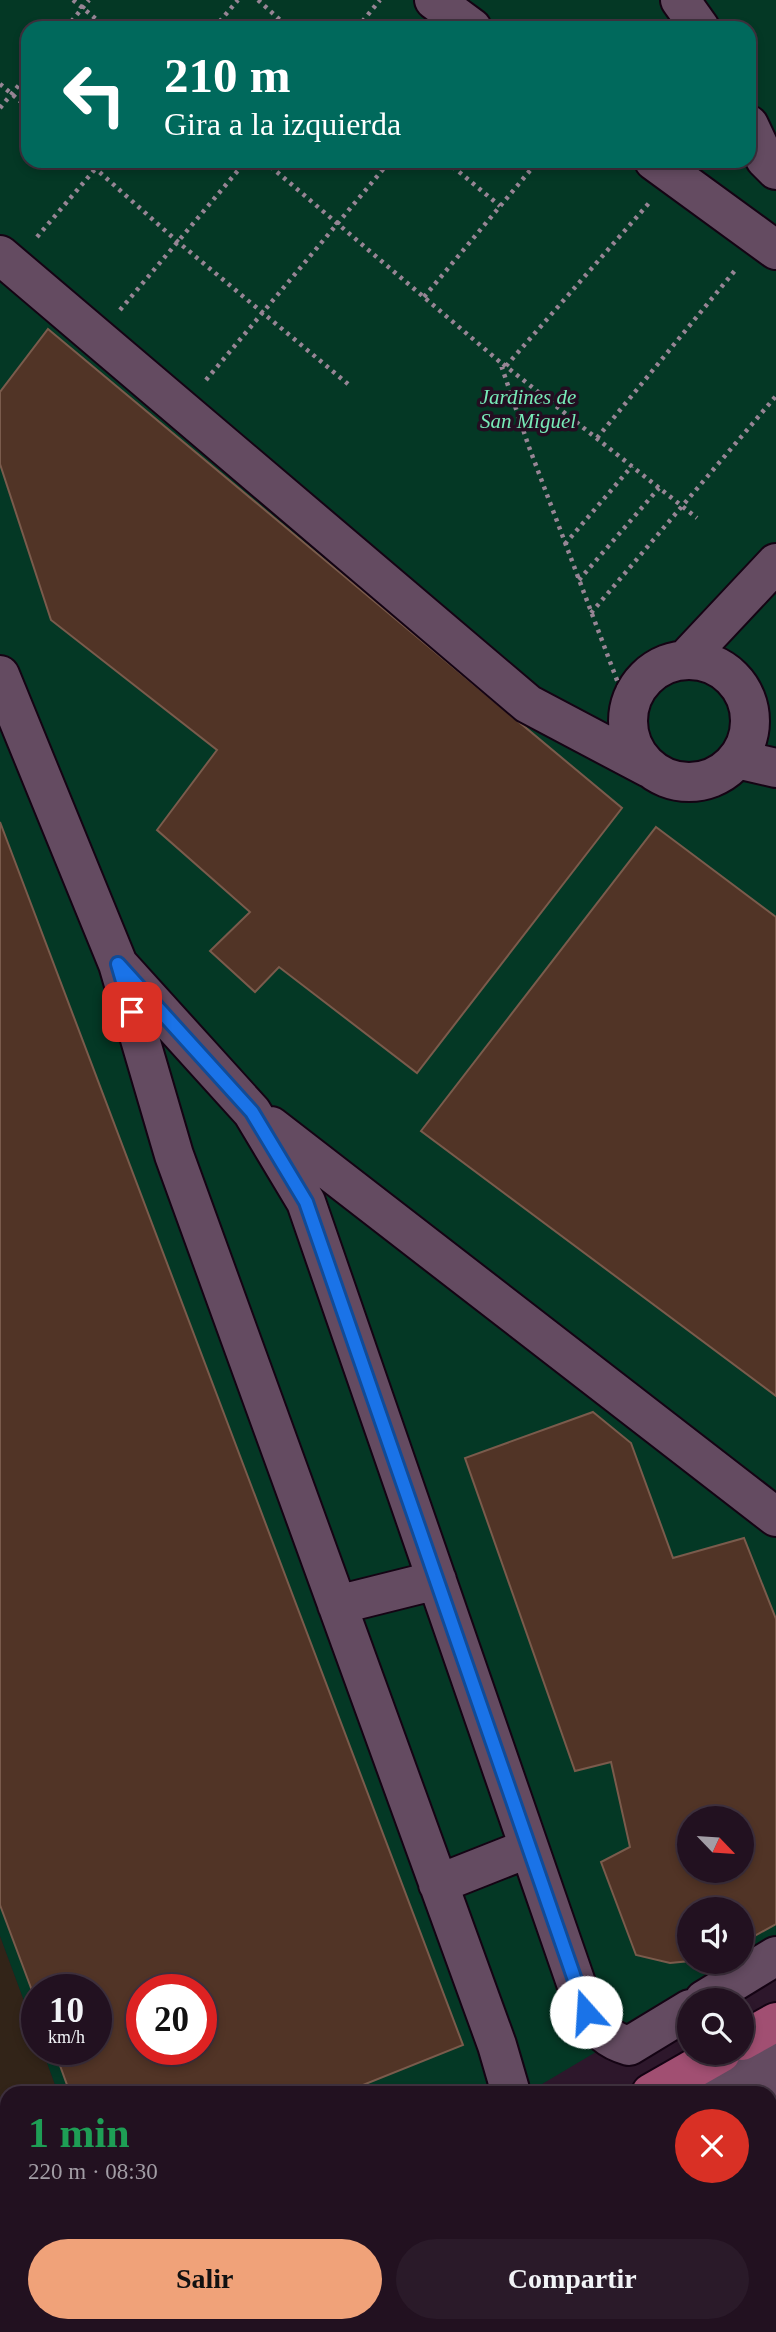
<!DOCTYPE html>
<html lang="es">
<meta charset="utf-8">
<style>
body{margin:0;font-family:Georgia,serif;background:#2a1a29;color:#f1f3f6;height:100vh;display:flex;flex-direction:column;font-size:26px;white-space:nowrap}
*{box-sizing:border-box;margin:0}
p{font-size:23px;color:#a29da5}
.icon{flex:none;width:38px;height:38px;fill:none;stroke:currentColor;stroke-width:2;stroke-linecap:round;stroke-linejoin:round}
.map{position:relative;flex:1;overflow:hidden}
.sheet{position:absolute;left:0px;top:2086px;width:777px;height:247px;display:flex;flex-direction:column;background:#221120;border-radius:21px 21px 0 0;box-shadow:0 4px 10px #0003,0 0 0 2px #3f313e}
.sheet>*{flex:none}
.banner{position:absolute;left:21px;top:21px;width:735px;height:147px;border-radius:21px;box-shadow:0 4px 10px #0003,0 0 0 2px #3f313e;background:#00695c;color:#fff;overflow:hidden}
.needle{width:46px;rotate:115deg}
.controls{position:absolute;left:677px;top:1806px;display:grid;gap:14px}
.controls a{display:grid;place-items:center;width:77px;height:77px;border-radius:50%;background:#221120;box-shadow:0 4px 10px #0003,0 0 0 2px #3f313e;font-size:35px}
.speed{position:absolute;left:21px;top:1974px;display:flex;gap:14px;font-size:35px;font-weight:700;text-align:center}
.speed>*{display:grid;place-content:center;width:91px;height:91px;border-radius:50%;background:#221120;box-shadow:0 4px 10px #0003,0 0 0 2px #3f313e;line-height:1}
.speed small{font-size:18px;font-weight:400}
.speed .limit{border:10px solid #d22;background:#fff;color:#111}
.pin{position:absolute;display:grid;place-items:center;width:60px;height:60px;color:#fff;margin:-30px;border-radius:14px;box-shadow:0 4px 10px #0006}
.me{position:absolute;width:77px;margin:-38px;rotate:341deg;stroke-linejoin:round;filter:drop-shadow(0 0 5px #0008)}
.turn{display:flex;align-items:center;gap:24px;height:147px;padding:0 28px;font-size:32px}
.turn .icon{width:91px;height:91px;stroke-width:2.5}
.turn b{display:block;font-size:49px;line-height:60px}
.round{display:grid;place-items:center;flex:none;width:74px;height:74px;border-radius:37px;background:#2a1a29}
.headline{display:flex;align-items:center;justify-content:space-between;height:119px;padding:0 28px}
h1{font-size:42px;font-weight:700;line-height:52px;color:#1e9e55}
.button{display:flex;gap:14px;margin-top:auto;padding:14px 28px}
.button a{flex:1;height:80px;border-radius:42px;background:#f0a279;color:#111;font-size:28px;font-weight:700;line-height:80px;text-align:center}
.button a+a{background:#2a1a29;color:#f1f3f6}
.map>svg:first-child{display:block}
.industrial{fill:#322418}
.green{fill:#043825;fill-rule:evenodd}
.building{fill:#513426;stroke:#7a5b4c;stroke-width:2;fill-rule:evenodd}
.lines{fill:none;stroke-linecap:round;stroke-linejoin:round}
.minor-casing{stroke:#140313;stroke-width:42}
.major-casing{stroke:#140313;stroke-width:42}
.path{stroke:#978595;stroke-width:4.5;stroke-dasharray:3.5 5;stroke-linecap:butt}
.minor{stroke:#644b61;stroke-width:38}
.major{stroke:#a14f72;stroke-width:38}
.route-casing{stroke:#114b97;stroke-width:18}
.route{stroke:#1a73e8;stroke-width:12}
.labels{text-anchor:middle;stroke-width:7;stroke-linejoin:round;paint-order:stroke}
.park-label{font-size:21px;font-style:italic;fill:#77eab7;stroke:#230e21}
</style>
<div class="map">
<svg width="776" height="2332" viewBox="0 0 776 2332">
<rect width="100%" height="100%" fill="#2d172b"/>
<path class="industrial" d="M 0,1936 L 37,2036 L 37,2049 L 42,2049 L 58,2093 L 7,2093 L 7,2326 L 136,2326 L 126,2332 L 0,2332 Z"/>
<path class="green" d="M 0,0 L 776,0 L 776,1945 L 527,2093 L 58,2093 L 42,2049 L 96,2049 L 96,1990 L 37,1990 L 37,2036 L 0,1936 ZM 28,28 L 749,28 L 749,161 L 28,161 ZM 690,1818 L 742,1818 L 742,1871 L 690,1871 ZM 690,1909 L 742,1909 L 742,1962 L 690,1962 ZM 142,1990 L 201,1990 L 201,2049 L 142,2049 Z
M 776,2162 L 776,2332 L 481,2332 L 492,2326 L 770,2326 L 770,2165 Z"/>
<path class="building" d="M 48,329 L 622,808 L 417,1073 L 279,967 L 255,992 L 210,951 L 250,912 L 157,830 L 217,750 L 51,620 L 0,464 L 0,392 Z
M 0,822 L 463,2045 L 343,2093 L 70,2093 L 54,2049 L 96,2049 L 96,1990 L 37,1990 L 37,2004 L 0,1905 ZM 142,1990 L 201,1990 L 201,2049 L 142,2049 Z
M 656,827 L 776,917 L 776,1396 L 421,1131 Z
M 593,1412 L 631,1443 L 673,1558 L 744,1538 L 776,1619 L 776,1924 L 742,1943 L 742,1909 L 690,1909 L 690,1961 L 670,1963 L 636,1955 L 601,1862 L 630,1847 L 611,1762 L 575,1771 L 465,1458 ZM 690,1818 L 742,1818 L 742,1871 L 690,1871 Z"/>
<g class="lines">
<defs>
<path id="minor" d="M 434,0 L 472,28
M 680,0 L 700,28
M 749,125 L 765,159 L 776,170
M 654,161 L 776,250
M 0,255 L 528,704 L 649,768
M 685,660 L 776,563
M628 721a61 61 0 1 1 122 0a61 61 0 1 1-122 0Z
M 0,675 L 118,964
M 737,759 L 776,768
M 271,1126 L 776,1517
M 337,1605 L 437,1580
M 438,1884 L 529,1848
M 704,2000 L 776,1956
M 511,2093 L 497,2045 L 174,1155 L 118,964 L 252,1112 L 306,1202 L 586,2012 C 599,2030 608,2040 629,2046 L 690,2009
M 707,2093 L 776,2054
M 763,2093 L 776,2085
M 289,2332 L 299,2326
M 354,2332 L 364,2326"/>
<path id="major" d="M 742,2041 L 776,2022
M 651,2093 L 721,2053
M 770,2124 L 776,2120
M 230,2332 L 241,2326
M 407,2332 L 418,2326"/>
</defs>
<use href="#minor" class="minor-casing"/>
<use href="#major" class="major-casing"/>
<path class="path" d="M 73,0 L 107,28
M 258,0 L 289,28
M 66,28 L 89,0
M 214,28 L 238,0
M 357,28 L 380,0
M 0,84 L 28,108
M 0,108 L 28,74
M 87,161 L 178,242 L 348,384
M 264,161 L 500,362 L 529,447 L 629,712
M 446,161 L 500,206
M 37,237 L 102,161
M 424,297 L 538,161
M 120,310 L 246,161
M 503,364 L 697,518
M 506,366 L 649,203
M 206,380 L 390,161
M 597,438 L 737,268
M 565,544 L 632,466
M 579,580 L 659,488
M 591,613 L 776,396"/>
<use href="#minor" class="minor"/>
<use href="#major" class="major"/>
</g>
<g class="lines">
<defs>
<path id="route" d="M 132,1012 L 118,964 L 252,1112 L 306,1202 L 586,2012"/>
</defs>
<use href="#route" class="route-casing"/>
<use href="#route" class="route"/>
</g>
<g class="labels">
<g class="park-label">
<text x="528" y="404">Jardines de<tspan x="528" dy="24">San Miguel</tspan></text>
</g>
</g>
</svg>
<div class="controls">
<a><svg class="needle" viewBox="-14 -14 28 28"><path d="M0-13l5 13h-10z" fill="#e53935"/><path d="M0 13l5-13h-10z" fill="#a29da5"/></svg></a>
<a><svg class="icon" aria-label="sound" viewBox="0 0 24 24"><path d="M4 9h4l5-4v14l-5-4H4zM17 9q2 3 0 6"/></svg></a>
<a><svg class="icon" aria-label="search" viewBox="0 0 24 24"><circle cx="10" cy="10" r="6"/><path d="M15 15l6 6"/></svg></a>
</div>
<div class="speed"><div>10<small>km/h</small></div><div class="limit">20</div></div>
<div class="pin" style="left:132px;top:1012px;background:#d93025"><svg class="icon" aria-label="arrive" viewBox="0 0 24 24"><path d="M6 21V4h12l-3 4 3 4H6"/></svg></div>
<svg class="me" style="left:586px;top:2012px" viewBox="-20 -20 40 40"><circle r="19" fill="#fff"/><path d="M0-13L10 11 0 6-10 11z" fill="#1a73e8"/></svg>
<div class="banner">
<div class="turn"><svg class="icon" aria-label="left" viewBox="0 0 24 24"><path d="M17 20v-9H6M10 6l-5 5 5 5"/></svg><div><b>210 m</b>Gira a la izquierda</div></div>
</div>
<section class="sheet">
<div class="headline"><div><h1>1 min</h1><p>220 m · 08:30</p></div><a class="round" style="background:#d93025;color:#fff"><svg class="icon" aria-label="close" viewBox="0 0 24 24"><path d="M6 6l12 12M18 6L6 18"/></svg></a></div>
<div class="button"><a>Salir</a><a>Compartir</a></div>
</section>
</div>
